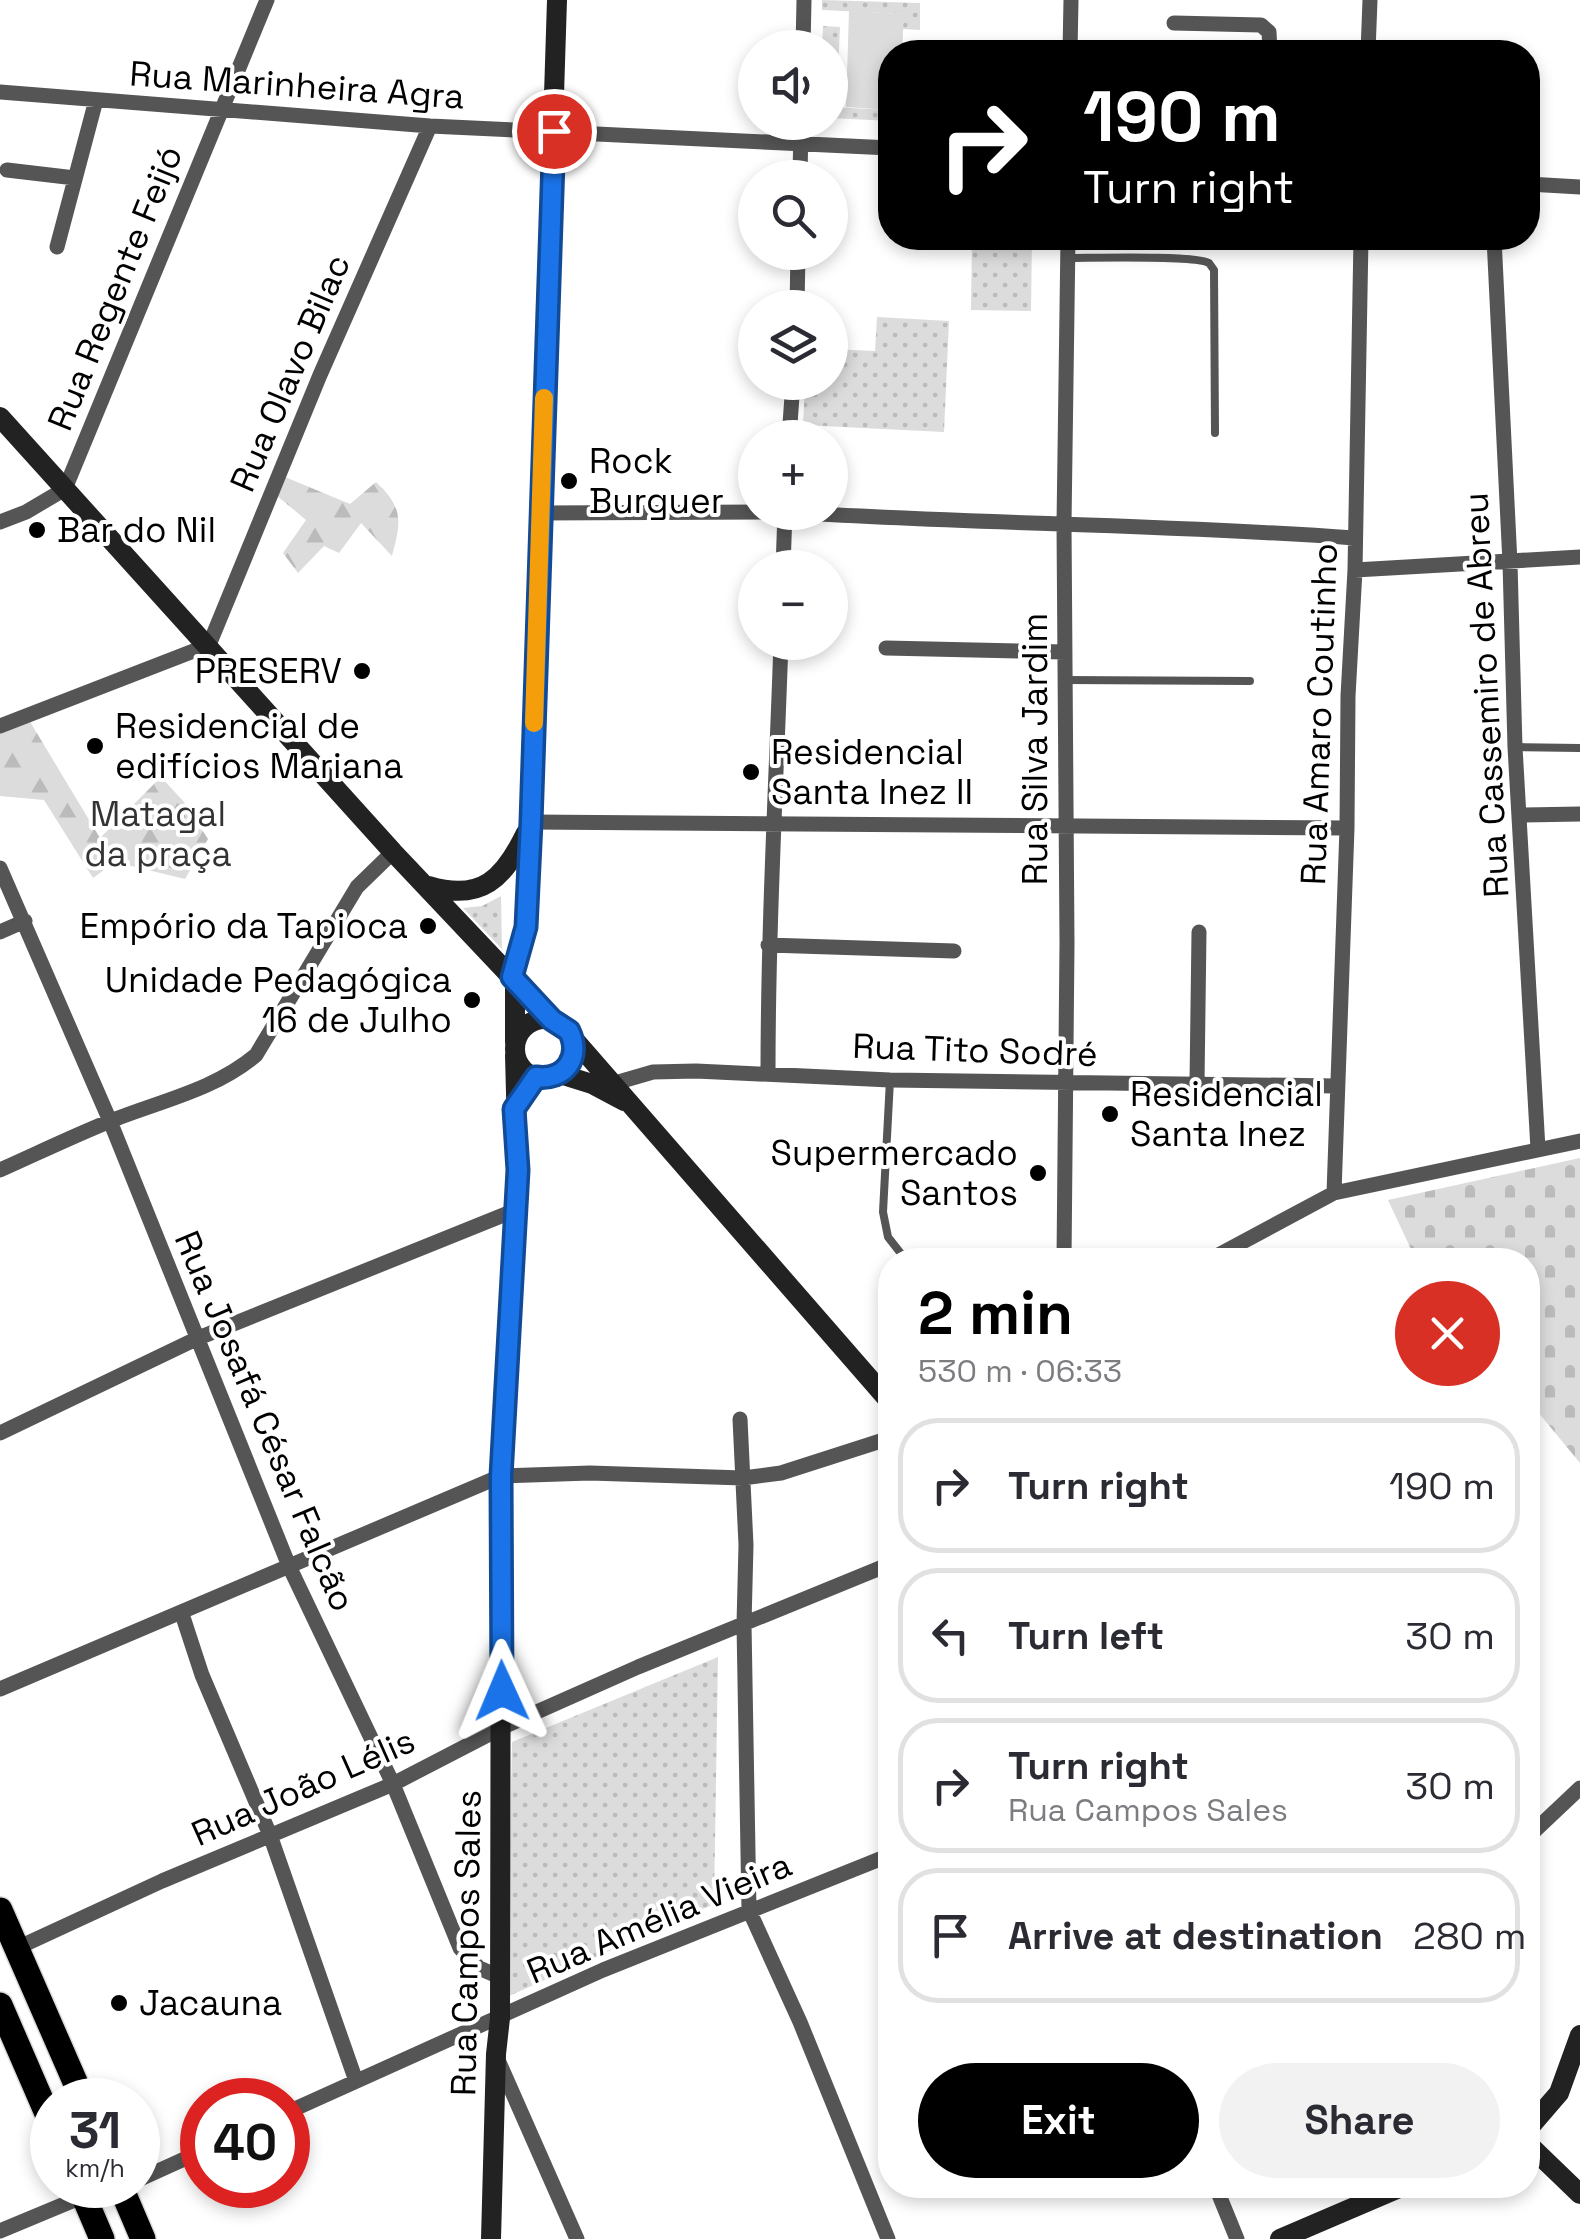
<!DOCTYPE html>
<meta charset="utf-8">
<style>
body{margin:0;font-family:"Space Grotesk",sans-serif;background:#f2f2f3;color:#2b2b33;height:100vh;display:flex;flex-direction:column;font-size:38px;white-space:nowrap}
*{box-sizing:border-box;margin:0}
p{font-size:32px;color:#7c7c81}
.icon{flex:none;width:55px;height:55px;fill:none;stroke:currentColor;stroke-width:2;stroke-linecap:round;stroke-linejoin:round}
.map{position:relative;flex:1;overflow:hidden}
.details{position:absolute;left:878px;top:1248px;width:662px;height:950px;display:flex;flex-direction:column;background:#fff;border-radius:40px;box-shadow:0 5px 15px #0003}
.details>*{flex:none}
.top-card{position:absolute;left:878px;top:40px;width:662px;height:210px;border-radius:40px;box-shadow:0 5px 15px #0003;background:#000;color:#fff;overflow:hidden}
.buttons{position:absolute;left:738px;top:30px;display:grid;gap:20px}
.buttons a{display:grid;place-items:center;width:110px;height:110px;border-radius:50%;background:#fff;box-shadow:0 5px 15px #0003;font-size:50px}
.speed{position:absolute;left:30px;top:2078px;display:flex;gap:20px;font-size:50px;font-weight:700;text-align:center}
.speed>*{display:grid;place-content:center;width:130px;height:130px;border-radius:50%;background:#fff;box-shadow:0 5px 15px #0003;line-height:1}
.speed small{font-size:25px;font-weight:400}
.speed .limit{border:15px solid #d22;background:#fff;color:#111}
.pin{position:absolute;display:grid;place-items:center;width:85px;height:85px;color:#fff;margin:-42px;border:5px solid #fff;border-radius:50%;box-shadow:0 2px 10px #0007}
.me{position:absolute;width:110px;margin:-55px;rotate:359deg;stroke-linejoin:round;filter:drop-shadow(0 0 8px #0008)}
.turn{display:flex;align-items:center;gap:35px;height:210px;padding:0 40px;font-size:45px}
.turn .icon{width:130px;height:130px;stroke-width:2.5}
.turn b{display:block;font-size:70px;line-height:85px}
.round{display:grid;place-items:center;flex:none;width:105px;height:105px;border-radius:52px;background:#f2f2f3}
.headline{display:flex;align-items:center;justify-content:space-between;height:170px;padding:0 40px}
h1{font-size:60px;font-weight:700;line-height:75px;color:#000}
.action{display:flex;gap:20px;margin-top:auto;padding:20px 40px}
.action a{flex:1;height:115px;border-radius:60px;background:#000;color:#fff;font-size:40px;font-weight:700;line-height:115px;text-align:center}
.action a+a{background:#f2f2f3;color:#2b2b33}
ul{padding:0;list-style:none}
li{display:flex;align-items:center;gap:30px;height:135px;margin:0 20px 15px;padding:0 20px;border:5px solid #e1e1e2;border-radius:40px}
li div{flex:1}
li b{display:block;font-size:38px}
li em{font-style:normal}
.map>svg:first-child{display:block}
.grass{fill:url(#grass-dots)}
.forest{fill:url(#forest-firs)}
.cemetery{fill:url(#cemetery-stones)}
.garden{fill:#dcdcdc}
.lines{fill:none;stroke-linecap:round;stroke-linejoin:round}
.primary-casing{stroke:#dbdbdb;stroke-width:28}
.lane{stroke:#555;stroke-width:8}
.street{stroke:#555;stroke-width:15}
.secondary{stroke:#222;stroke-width:20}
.primary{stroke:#000;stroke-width:25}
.route-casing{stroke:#114b97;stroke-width:25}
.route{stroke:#1a73e8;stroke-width:18}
.slow{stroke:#f59e0b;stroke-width:18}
.poi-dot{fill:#000;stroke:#fff;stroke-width:4}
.labels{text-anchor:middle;stroke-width:8;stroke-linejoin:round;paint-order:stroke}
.street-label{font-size:35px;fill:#000;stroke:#fff}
.poi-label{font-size:35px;fill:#000;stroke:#fff;text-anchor:start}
.park-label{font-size:35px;fill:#333;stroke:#fff}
</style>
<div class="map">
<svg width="1580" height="2239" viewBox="0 0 1580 2239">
<defs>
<pattern id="grass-dots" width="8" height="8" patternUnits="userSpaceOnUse" patternTransform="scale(2.5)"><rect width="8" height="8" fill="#dcdcdc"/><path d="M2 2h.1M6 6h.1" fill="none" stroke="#bbb" stroke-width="1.8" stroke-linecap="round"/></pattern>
<pattern id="forest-firs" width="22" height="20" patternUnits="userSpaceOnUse" patternTransform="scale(2.5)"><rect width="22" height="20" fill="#dcdcdc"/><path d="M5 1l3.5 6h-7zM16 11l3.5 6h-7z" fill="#bbb"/></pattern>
<pattern id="cemetery-stones" width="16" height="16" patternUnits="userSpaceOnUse" patternTransform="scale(2.5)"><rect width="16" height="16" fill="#dcdcdc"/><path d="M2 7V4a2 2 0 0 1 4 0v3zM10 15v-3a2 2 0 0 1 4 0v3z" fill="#bbb"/></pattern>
</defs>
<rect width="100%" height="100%" fill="#fff"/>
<path class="grass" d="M 822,0 L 920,3 L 920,30 L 903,29 L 903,14 L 822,10 Z
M 823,26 L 840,27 L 837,97 L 830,96 L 830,48 L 822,47 Z
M 830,107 L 890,110 L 890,121 L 830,118 Z
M 972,238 L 1032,238 L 1031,311 L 971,310 Z
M 877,317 L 949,321 L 944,432 L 803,425 L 805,383 L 830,382 L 830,349 L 875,351 Z
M 501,896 L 502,949 L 463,908 L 482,906 Z
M 718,1657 L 714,1904 L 507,1997 L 512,1742 Z"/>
<path class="forest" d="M 285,477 L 350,504 L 376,482 C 404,508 401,522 392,556 L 361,523 L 339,553 L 324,546 L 298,573 L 283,553 L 306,520 L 276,495 Z
M 29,720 L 100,838 L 161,777 L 184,802 L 208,839 L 185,879 L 115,862 L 93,878 L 44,800 L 0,796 L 0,731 Z"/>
<path class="cemetery" d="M 1580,1158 L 1580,1463 L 1528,1400 L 1528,1260 L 1416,1260 L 1388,1200 Z"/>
<path class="garden" d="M 849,11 L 904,14 L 902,52 L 890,52 L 890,110 L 846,107 Z"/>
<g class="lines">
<defs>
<path id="primary" d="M 0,1910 L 83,2100
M 0,2005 L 52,2125
M 79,2185 L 102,2239
M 120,2185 L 143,2239"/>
</defs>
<use href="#primary" class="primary-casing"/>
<path class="lane" d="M 1068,258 C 1093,258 1194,255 1209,263 L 1214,270 L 1215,433
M 1064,680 L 1250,681
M 1515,747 L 1580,748
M 890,1080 L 883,1212 L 888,1237 L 906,1260"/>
<path class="street" d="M 1174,23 L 1261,25 L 1269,32 L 1270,52
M 803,48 L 804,0
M 1070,52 L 1071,0
M 1368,52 L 1370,0
M 0,92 L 430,126 L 890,148
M 7,170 L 75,178
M 800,178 L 801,122
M 1528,184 L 1580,187
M 1494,238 L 1510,563 L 1515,747 L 1538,1149
M 57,247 L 96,100
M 797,308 L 798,252
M 789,438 L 793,382
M 785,512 C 975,524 1165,524 1354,538
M 540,513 L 782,512
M 0,522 L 26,512 L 65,489 L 267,0
M 783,568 L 785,512
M 1355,570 L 1580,557
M 886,648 L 1065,652
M 0,726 L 209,645 L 320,375 L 430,126
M 1520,815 L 1580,814
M 531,822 L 1347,828
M 0,868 L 110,1121 L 289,1566 L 393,1784 L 460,1948 L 479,1968 L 500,1977
M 0,932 L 25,921
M 768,945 L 954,951
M 768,1073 C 768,930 776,786 781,642
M 615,1083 L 653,1072 L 696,1071 L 890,1080 L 1336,1086
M 1197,1083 L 1199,932
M 0,1170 C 36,1154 71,1137 108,1122 C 159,1101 213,1091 256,1055 L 357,887 L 393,852
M 1334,1193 L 1347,828 L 1348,696 L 1355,570 L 1361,238
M 1064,1260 L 1067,943 L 1064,524 L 1068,238
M 1209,1260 L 1334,1193 L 1580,1141
M 740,1419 L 746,1545 L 744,1624 L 749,1910 L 800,2022 L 888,2239
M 0,1433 L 196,1339 L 516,1210
M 182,1614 L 202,1675 L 270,1835 L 356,2081
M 0,1689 L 501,1476 L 590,1473 L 743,1478 L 781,1473 L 890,1438
M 1528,1837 L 1580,1788
M 17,1948 L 162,1881 L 393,1784 L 503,1727 L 638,1667 L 890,1564
M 498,2060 L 577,2239
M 288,2112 L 603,1970 L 890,1855
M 138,2180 L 202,2151
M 1215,2185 L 1237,2239
M 0,2231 L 84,2196"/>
<path class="secondary" d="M 0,417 L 393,852 L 552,1020
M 429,886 C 482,902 504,878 526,833
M 513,977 L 525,927 L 531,822 L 557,0
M 515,981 L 515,1043
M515 1049a30 30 0 1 1 60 0a30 30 0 1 1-60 0Z
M 572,1037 L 890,1402
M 560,1074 L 592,1084 L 624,1101
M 1528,2129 L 1559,2093 L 1580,2035
M 1528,2144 L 1580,2194
M 491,2239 L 496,2054 L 500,2018 L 501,1476 L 518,1170 L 515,1055
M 1280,2239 L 1406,2185"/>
<use href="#primary" class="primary"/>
</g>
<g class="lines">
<defs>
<path id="route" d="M 502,1691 L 501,1476 L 518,1170 L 514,1109 L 536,1077 C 565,1081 582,1057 569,1031 L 552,1020 L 512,977 L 526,927 L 531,822 L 554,131"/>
</defs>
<use href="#route" class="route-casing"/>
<use href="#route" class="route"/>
<path class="slow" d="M 534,723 L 544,398"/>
</g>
<g class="poi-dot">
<circle cx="569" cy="481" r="10"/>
<circle cx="37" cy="530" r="10"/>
<circle cx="362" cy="671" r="10"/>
<circle cx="95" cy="746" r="10"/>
<circle cx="751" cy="772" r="10"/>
<circle cx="428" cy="926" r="10"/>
<circle cx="472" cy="1000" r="10"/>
<circle cx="1110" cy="1114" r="10"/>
<circle cx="1038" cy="1173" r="10"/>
<circle cx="119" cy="2003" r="10"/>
</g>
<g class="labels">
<g class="street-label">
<text transform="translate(297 85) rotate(4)" y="12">Rua Marinheira Agra</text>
<text transform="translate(115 288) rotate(-68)" y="12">Rua Regente Feijó</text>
<text transform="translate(290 373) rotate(-67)" y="12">Rua Olavo Bilac</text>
<text transform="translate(1486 695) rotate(-93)" y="12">Rua Cassemiro de Abreu</text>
<text transform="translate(1319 714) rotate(-88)" y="12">Rua Amaro Coutinho</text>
<text transform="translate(1035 749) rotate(-90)" y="12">Rua Silva Jardim</text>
<text transform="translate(975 1050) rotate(2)" y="12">Rua Tito Sodré</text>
<text transform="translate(265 1421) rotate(67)" y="12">Rua Josafá César Falcão</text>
<text transform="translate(303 1787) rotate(-24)" y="12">Rua João Lélis</text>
<text transform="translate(659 1918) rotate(-23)" y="12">Rua Amélia Vieira</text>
<text transform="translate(466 1943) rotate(-89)" y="12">Rua Campos Sales</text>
</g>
<g class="poi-label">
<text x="589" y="473">Rock<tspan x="589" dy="40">Burguer</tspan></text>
<text x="57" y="542">Bar do Nil</text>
<text x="342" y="683" text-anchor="end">PRESERV</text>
<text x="115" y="738">Residencial de<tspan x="115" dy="40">edifícios Mariana</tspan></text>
<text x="771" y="764">Residencial<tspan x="771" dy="40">Santa Inez II</tspan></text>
<text x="408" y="938" text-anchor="end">Empório da Tapioca</text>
<text x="452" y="992" text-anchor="end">Unidade Pedagógica<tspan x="452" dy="40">16 de Julho</tspan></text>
<text x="1130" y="1106">Residencial<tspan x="1130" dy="40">Santa Inez</tspan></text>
<text x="1018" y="1165" text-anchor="end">Supermercado<tspan x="1018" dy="40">Santos</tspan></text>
<text x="139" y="2015">Jacauna</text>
</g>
<g class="park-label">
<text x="158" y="826">Matagal<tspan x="158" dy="40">da praça</tspan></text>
</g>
</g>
</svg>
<div class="buttons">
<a><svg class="icon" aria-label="sound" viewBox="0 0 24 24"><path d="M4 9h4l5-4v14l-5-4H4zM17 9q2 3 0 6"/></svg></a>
<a><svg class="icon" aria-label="search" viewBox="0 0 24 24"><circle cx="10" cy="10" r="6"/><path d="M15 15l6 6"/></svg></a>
<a><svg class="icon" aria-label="layers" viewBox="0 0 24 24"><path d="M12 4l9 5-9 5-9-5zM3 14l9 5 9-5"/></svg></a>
<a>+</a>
<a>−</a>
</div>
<div class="speed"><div>31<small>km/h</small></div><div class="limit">40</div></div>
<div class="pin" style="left:554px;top:131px;background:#d93025"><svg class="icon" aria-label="arrive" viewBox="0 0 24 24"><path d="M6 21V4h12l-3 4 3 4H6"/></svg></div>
<svg class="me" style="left:502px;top:1691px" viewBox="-20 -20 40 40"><path d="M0-17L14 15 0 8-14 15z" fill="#1a73e8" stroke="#fff" stroke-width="4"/></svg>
<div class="top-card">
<div class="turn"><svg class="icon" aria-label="right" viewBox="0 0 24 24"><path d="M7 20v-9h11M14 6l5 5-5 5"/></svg><div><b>190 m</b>Turn right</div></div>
</div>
<section class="details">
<div class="headline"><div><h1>2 min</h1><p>530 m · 06:33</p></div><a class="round" style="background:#d93025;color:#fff"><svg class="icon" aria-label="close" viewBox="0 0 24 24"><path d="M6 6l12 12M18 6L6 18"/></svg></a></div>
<ul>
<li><svg class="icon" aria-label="right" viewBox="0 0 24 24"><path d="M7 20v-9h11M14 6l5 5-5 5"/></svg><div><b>Turn right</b></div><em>190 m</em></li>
<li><svg class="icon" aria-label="left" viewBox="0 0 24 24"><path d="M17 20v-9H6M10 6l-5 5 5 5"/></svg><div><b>Turn left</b></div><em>30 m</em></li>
<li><svg class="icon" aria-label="right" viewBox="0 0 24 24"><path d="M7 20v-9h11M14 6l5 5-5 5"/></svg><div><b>Turn right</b><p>Rua Campos Sales</p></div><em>30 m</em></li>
<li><svg class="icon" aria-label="arrive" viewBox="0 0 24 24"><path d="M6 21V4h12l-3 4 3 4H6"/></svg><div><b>Arrive at destination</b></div><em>280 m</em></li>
</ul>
<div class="action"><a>Exit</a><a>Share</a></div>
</section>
</div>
